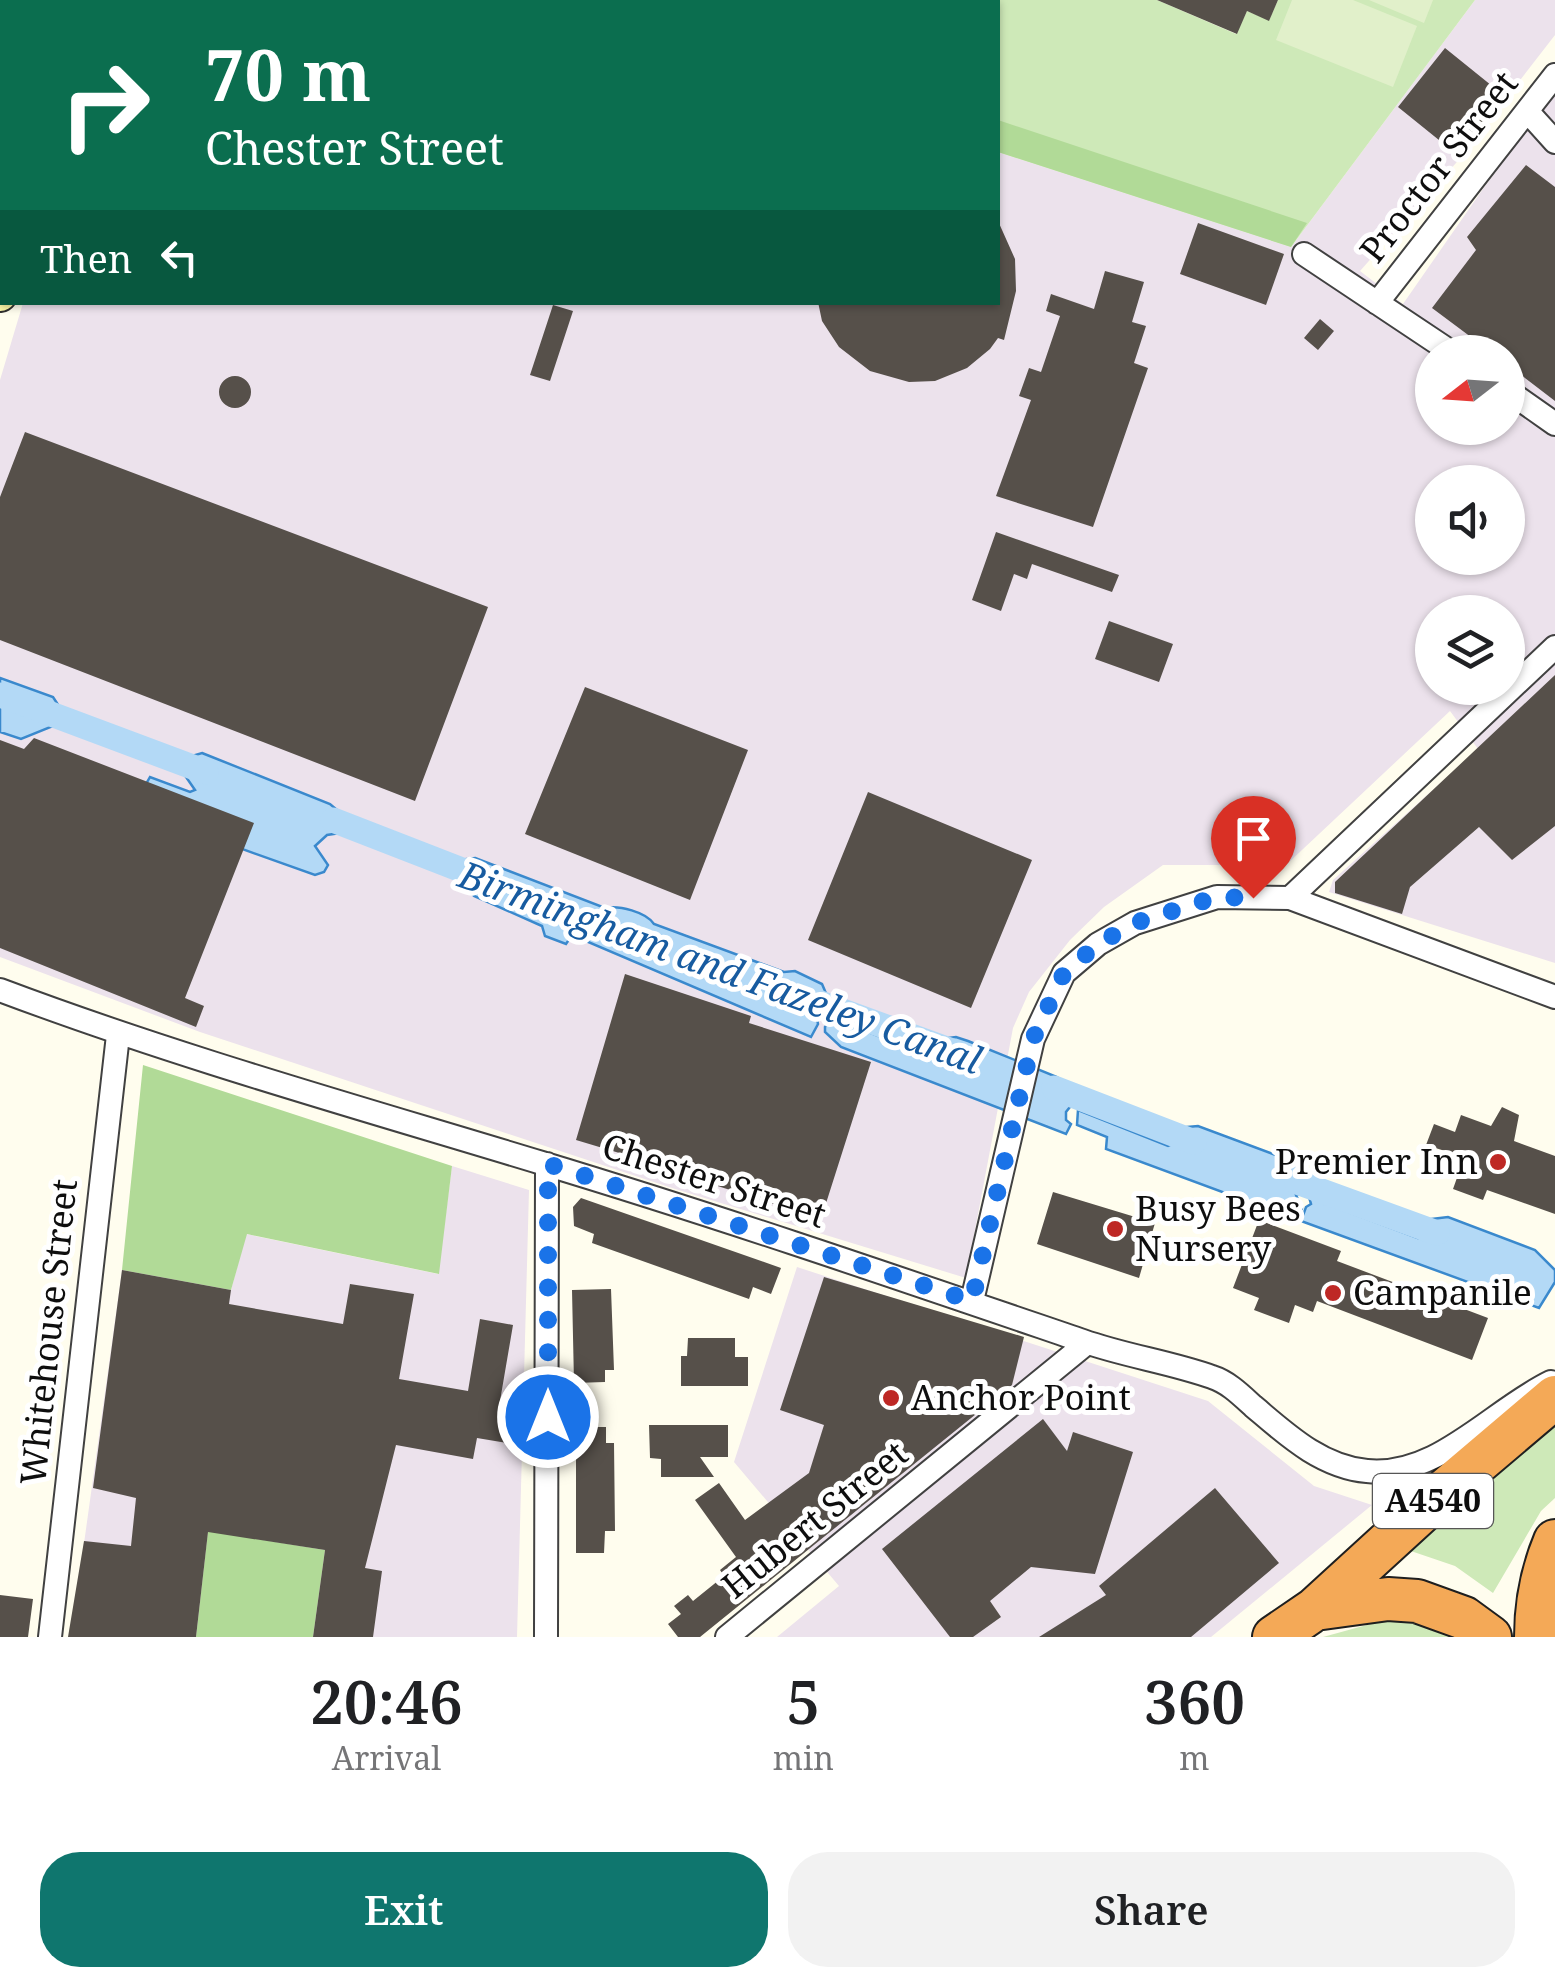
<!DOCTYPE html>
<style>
body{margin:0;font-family:"Noto Serif",serif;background:#f2f2f2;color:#202124;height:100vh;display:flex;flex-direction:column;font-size:38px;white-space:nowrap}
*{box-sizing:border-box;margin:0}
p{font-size:32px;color:#757577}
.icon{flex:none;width:55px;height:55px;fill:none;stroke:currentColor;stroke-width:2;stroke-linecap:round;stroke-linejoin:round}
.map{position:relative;height:1637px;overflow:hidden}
.side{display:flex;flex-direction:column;background:#fff;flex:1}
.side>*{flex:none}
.hud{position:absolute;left:0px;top:0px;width:1000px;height:305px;box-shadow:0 2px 8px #0004;background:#0b6e4f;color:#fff;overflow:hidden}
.needle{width:65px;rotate:253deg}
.tools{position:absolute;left:1415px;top:335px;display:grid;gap:20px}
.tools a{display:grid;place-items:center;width:110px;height:110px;border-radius:50%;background:#fff;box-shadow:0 2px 8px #0004;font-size:50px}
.pin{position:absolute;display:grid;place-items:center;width:85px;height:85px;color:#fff;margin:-102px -42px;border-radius:50% 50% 50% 0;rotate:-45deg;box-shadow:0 0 10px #0007}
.pin .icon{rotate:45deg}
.me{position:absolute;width:110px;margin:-55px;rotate:0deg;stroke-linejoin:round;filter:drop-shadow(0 0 8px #0008)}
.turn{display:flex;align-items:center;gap:35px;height:210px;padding:0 40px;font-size:45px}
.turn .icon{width:130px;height:130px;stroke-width:2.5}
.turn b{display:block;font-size:70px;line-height:85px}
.then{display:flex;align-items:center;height:95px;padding:0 40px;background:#0003;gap:20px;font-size:38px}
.eta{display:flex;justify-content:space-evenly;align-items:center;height:170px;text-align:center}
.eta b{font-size:60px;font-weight:600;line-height:70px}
.cta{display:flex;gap:20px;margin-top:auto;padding:20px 40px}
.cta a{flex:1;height:115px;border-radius:40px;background:#0f766e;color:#fff;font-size:40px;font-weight:600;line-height:115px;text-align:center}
.cta a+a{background:#f2f2f2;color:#202124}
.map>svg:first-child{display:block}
.industrial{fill:#ece2ec;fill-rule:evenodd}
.green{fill:#cee9b8}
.forest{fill:#b1da97}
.pitch{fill:#e1f0ca}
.water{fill:#b3d9f6;stroke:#3a89cd;stroke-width:2.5}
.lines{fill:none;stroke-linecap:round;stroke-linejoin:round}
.canal{stroke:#b3d9f6;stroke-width:25}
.building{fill:#56504a}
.street-casing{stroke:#414141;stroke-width:26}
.secondary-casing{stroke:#303030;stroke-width:36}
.highway-casing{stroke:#1f1f1f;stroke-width:46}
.street{stroke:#fff;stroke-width:22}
.secondary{stroke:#fffbaa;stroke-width:32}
.highway{stroke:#f4a957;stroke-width:42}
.route{stroke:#1a73e8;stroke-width:18;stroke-dasharray:0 32.4}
.poi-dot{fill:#be2825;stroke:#fff;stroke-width:4}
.labels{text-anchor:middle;stroke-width:10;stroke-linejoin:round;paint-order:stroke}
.shield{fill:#fff;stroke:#565656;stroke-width:2.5}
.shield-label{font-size:32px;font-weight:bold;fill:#0e0e0e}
.street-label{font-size:35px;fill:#0e0e0e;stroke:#fff}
.poi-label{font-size:35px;fill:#0e0e0e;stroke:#fff;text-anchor:start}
.water-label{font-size:38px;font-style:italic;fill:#175ba0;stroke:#fff}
</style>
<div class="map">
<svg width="1555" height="1637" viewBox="0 0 1555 1637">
<rect width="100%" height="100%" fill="#fffdee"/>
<path class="industrial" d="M 0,0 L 65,0 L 2,2 L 0,198 Z
M 112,0 L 598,0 L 111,2 Z
M 1475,0 L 1555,0 L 1555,35 L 1456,163 L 1360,271 L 1403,304 L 1485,186 L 1555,94 L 1555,963 L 1329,892 L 1333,880 L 1478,749 L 1450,711 L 1286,865 L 1163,865 L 1104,907 L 1070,940 L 1029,992 L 1013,1028 L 966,1278 L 672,1188 L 200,1032 L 0,957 L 0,380 L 23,303 L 998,302 L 998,152 L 1291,247 ZM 1432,352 L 1508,352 L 1508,428 L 1432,428 ZM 1432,482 L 1508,482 L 1508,558 L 1432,558 ZM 1432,612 L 1508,612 L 1508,688 L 1432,688 Z
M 452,1166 L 529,1190 L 517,1637 L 313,1637 L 325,1550 L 208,1532 L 196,1637 L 71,1637 L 122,1270 L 231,1290 L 246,1234 L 438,1274 Z
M 797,1267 L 1208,1401 L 1314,1486 L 1372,1505 L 1211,1637 L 777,1637 L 839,1586 L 734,1462 Z"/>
<path class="green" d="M 598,0 L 1157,0 L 1236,34 L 1247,11 L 1269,20 L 1278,0 L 1475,0 L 1291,247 L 998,152 L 998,2 L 597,2 Z
M 1555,1415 L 1555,1498 L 1541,1511 L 1493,1593 L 1455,1566 L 1405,1549 Z
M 1385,1620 L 1440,1627 L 1455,1637 L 1323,1637 Z"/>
<path class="forest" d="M 598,0 L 865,0 L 871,2 L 597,2 Z
M 998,120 L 1307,223 L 1291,247 L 998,152 Z
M 143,1065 L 452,1166 L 439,1274 L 247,1234 L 231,1290 L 122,1270 Z
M 208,1531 L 325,1550 L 313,1637 L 196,1637 Z"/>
<path class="pitch" d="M 1292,0 L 1353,0 L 1417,26 L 1393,87 L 1276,40 Z
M 1369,0 L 1433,0 L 1424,23 Z"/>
<path class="water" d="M 0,678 L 53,697 L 68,720 L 21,739 L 0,732 Z
M 202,753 L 330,804 L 361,830 L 327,835 L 315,846 L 328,865 L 324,872 L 315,875 L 242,849 L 146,784 L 150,777 L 190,792 L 195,790 L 175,761 Z
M 475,858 L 605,908 C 619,905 646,912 654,924 L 784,972 L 795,971 L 822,984 L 828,998 L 843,1010 L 816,1012 L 818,1024 L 811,1037 L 572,935 L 566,944 L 545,936 L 542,926 L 474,896 L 443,862 Z
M 833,1018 L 931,1057 L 936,1055 L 924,1041 L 956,1037 L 968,1041 L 1057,1077 L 1086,1100 L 1074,1102 L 1066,1112 L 1066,1120 L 1071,1124 L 1066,1134 L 841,1047 L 825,1032 L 825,1027 Z
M 1078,1110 L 1168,1146 L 1177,1142 L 1164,1129 L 1198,1126 L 1297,1163 L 1327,1192 L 1309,1191 L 1296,1195 L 1302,1208 L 1298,1220 L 1106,1149 L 1107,1137 L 1077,1125 Z
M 1309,1197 L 1418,1238 L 1422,1235 L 1407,1222 L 1448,1217 L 1535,1250 L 1555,1270 L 1555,1282 L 1539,1308 L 1301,1221 L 1306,1207 L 1311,1204 Z"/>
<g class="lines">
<path class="canal" d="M 0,695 L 206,772
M 333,820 L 472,874
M 815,1001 L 955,1052
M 1054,1088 L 1194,1142
M 1297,1182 L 1437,1233"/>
</g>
<path class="building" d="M 1157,0 L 1278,0 L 1269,21 L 1247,11 L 1237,34 Z
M 1445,48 L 1507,98 L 1460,157 L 1398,107 Z
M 1526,165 L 1555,187 L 1555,401 L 1508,365 L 1508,352 L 1491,352 L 1432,308 L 1476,250 L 1467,237 Z
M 998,221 L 1015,259 L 1016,291 L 1004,340 L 998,338 L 990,349 L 967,368 L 935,381 L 909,382 L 870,371 L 839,347 L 822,321 L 818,302 L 998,302 Z
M 1198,223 L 1284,254 L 1266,305 L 1180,274 Z
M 1105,271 L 1144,282 L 1132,322 L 1146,326 L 1134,363 L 1148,368 L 1093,527 L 996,496 L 1031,400 L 1019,396 L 1029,368 L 1041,372 L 1060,316 L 1046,311 L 1051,294 L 1094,309 Z
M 553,305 L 573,311 L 550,381 L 530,375 Z
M 1320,319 L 1334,331 L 1318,350 L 1304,338 Z
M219 392a16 16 0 1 1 32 0a16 16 0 1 1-32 0Z
M 25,432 L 488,607 L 415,801 L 0,640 L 0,497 Z
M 996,532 L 1119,575 L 1112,592 L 1032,564 L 1027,579 L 1014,574 L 1001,611 L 972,600 Z
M 1109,621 L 1173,644 L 1159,682 L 1095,659 Z
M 1555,675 L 1555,826 L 1512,860 L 1479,827 L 1410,887 L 1402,914 L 1335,893 L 1335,882 Z
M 585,687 L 748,750 L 690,900 L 525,834 Z
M 34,738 L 254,823 L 185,998 L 204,1006 L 196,1027 L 0,948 L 0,740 L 24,749 Z
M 868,792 L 1032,860 L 971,1008 L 808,940 Z
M 625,974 L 751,1016 L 749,1023 L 871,1062 L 821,1219 L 705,1182 L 706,1179 L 576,1140 Z
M 1502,1107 L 1519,1115 L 1514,1141 L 1555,1156 L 1555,1214 L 1487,1190 L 1483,1200 L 1453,1189 L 1458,1175 L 1439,1168 L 1445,1151 L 1426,1145 L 1434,1124 L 1455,1132 L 1461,1115 L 1491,1126 Z
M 1053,1192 L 1155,1223 L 1139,1278 L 1037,1244 Z
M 581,1198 L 781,1268 L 771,1294 L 753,1287 L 749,1299 L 592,1243 L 594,1234 L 574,1226 L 573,1207 Z
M 1259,1220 L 1341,1251 L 1337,1261 L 1488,1318 L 1472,1360 L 1317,1301 L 1313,1312 L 1295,1305 L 1289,1323 L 1254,1310 L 1259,1298 L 1233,1288 Z
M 122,1270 L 231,1290 L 229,1304 L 343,1324 L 350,1284 L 414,1294 L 399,1379 L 468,1391 L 480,1319 L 513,1325 L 500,1401 L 514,1404 L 507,1443 L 477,1438 L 473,1459 L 396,1445 L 365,1568 L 382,1571 L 373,1637 L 313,1637 L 325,1550 L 208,1532 L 196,1637 L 68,1637 L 84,1541 L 131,1546 L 136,1498 L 93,1488 Z
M 824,1277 L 1024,1337 L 1012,1385 L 700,1637 L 678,1637 L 668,1624 L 681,1614 L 674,1606 L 688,1595 L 693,1601 L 724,1576 L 720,1570 L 736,1557 L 695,1500 L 719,1483 L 745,1520 L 809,1473 L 824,1425 L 780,1410 Z
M 611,1289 L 614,1370 L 605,1370 L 605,1382 L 574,1383 L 572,1290 Z
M 688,1338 L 735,1338 L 735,1357 L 748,1357 L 748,1386 L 681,1386 L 681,1356 L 687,1356 Z
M 1043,1419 L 1067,1451 L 1073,1432 L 1133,1452 L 1095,1574 L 1031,1567 L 990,1601 L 1001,1617 L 973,1637 L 950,1637 L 882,1549 Z
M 649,1425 L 728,1425 L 728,1457 L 700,1457 L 714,1477 L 661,1477 L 661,1459 L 650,1458 Z
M 576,1427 L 606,1427 L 606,1443 L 614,1443 L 615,1531 L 605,1531 L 604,1553 L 576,1553 Z
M 1215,1488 L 1279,1563 L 1191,1637 L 1039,1637 L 1106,1595 L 1099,1586 Z
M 0,1595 L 33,1599 L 28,1637 L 0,1637 Z"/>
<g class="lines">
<defs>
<path id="street" d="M 1528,112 L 1555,142
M 1304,254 L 1451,352
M 1377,303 L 1555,75
M 1508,391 L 1555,424
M 1290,898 L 1555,647
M 0,990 C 178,1057 361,1108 542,1163 C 724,1218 904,1280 1083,1341 C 1125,1356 1170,1362 1212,1377 C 1228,1382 1241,1395 1253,1406 C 1286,1434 1321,1467 1367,1471 C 1437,1478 1491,1411 1551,1382
M 972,1301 L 1033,1039 L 1064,973 L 1098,944 L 1135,923 L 1217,897 L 1290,898 L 1555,997
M 50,1637 L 118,1035
M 546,1637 L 547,1164
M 727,1637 L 1087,1343"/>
<path id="secondary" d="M 93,2 L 94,0
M 0,295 L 2,287"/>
<path id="highway" d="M 1315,1609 L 1443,1492 L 1555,1397
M 1274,1637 L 1315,1609 L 1388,1599 L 1417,1601 L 1464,1618 L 1490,1637
M 1536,1637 C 1536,1603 1542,1572 1555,1541"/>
</defs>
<use href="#street" class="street-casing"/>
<use href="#secondary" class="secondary-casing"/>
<use href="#highway" class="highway-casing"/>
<use href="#street" class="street"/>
<use href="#secondary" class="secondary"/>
<use href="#highway" class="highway"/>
</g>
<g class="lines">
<path class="route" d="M 548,1417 L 548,1164 L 972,1301 L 1033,1039 L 1064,973 L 1098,944 L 1135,923 L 1216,897 L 1253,898"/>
</g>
<g class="poi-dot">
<circle cx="1498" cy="1162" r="10"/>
<circle cx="1115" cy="1229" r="10"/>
<circle cx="1333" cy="1293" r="10"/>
<circle cx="891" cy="1398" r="10"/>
</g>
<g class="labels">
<rect class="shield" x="1373" y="1474" width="120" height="54" rx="8"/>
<g class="shield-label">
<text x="1433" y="1512">A4540</text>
</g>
<g class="street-label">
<text transform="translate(1439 167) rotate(-52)" y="12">Proctor Street</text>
<text transform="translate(714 1181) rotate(18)" y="12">Chester Street</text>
<text transform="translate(49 1332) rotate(-84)" y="12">Whitehouse Street</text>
<text transform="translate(815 1520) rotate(-39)" y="12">Hubert Street</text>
</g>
<g class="poi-label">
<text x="1478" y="1174" text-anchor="end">Premier Inn</text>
<text x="1135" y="1221">Busy Bees<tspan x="1135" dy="40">Nursery</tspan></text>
<text x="1353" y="1305">Campanile</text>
<text x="911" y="1410">Anchor Point</text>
</g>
<g class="water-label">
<text transform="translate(720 968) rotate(20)" y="13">Birmingham and Fazeley Canal</text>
</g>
</g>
</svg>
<div class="tools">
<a><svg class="needle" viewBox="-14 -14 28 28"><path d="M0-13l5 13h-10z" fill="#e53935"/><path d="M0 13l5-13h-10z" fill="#757577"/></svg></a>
<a><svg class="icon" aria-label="sound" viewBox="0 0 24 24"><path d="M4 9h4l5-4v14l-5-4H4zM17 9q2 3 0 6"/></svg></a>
<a><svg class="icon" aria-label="layers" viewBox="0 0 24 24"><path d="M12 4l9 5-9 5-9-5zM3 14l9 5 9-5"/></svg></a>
</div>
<div class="pin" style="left:1253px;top:898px;background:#d93025"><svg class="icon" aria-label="arrive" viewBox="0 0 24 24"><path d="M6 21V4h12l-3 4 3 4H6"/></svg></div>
<svg class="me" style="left:548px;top:1417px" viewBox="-20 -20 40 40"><circle r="17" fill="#1a73e8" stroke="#fff" stroke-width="3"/><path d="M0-11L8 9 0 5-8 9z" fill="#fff"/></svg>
<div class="hud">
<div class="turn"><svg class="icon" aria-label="right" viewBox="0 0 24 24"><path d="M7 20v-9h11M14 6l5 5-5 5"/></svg><div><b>70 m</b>Chester Street</div></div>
<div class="then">Then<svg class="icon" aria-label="left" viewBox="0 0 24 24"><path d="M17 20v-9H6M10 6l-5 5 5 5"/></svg></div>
</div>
</div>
<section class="side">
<div class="eta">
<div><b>20:46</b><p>Arrival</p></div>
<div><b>5</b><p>min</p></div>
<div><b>360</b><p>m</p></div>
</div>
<div class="cta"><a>Exit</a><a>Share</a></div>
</section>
